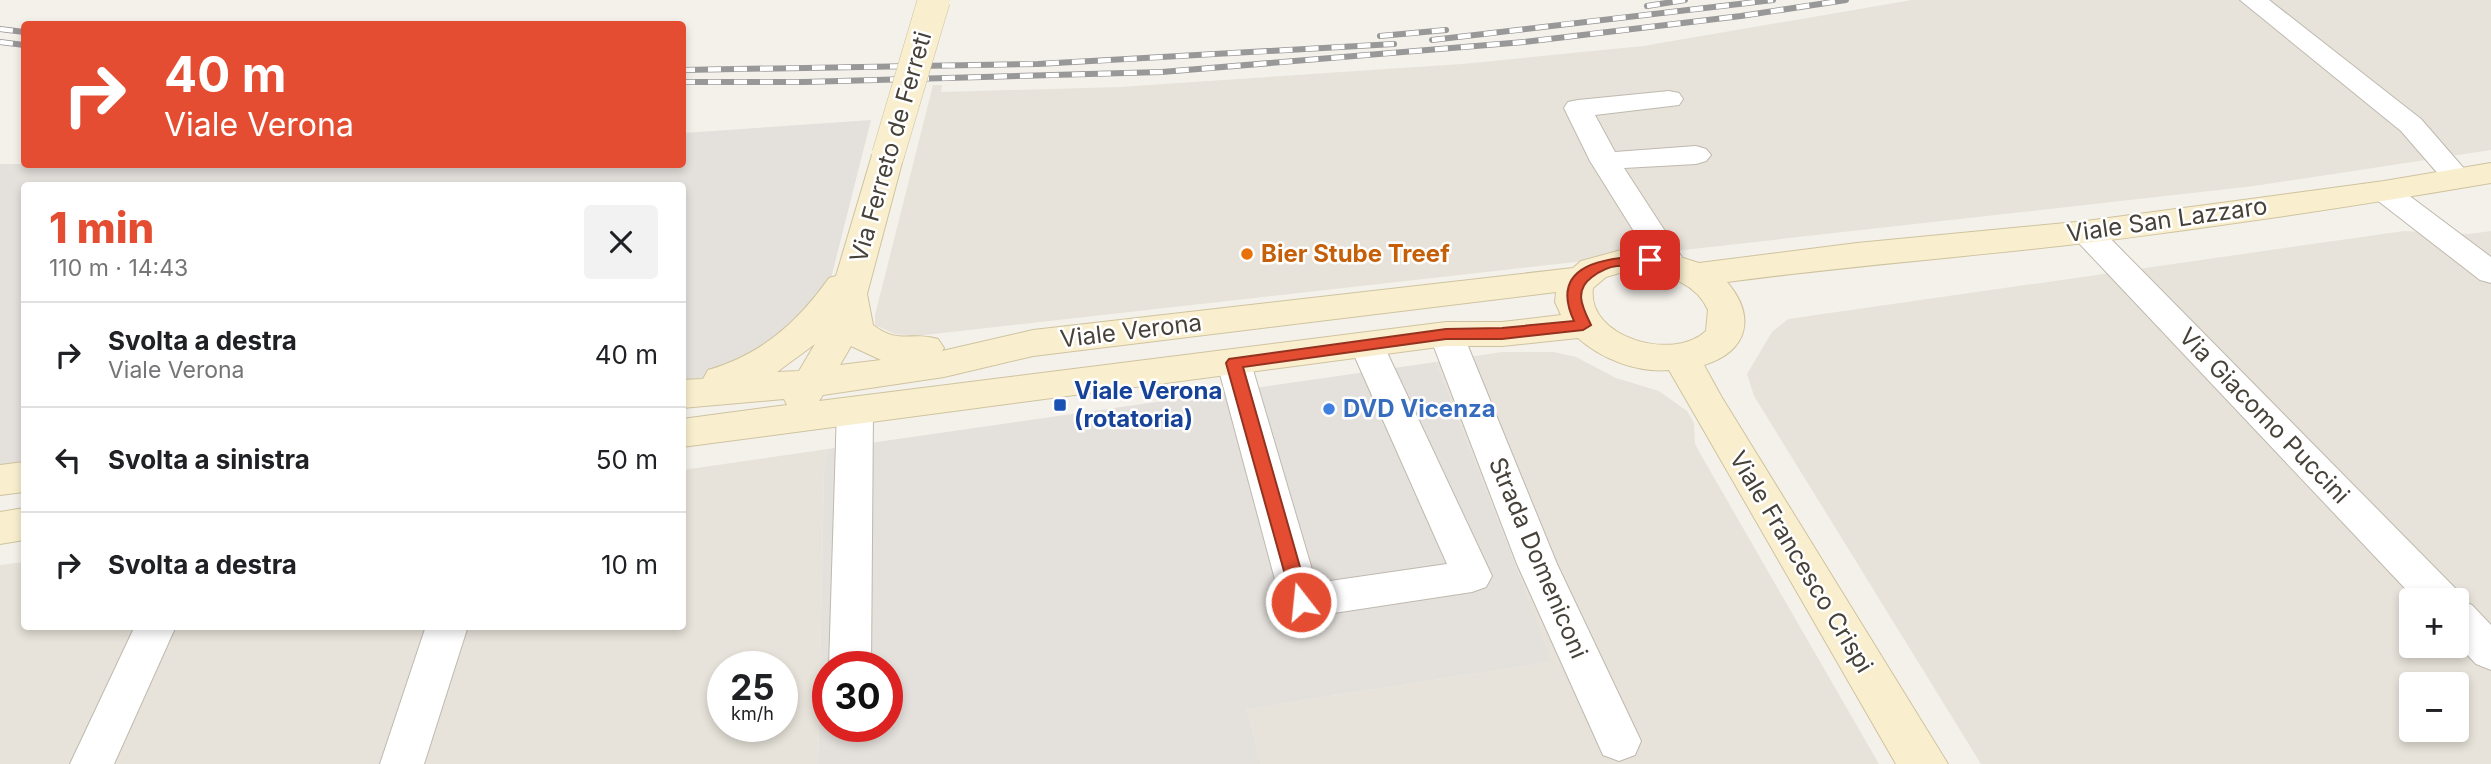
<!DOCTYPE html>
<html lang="it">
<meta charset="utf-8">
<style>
body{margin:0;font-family:Inter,sans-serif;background:#f2f2f2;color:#202124;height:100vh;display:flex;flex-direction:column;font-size:26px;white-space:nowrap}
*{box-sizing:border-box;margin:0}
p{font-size:23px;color:#757577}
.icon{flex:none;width:38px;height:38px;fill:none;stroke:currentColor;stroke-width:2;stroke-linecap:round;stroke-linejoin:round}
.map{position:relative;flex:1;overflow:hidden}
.side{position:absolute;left:21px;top:182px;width:665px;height:448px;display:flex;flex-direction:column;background:#fff;border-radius:7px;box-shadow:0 4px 10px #0003}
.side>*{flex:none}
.top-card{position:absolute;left:21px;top:21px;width:665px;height:147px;border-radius:7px;box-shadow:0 4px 10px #0003;background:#e44d32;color:#fff;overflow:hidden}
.fabs{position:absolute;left:2399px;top:588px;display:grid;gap:14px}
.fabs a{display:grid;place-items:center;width:70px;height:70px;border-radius:7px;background:#fff;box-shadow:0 4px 10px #0003;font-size:35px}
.speed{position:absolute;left:707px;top:651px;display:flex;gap:14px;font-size:35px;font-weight:700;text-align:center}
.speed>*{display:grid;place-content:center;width:91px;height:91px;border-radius:50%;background:#fff;box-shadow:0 4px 10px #0003;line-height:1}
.speed small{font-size:18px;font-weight:400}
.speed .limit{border:10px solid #d22;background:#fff;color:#111}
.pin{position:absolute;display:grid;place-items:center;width:60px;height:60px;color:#fff;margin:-30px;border-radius:14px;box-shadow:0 4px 10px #0006}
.me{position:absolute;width:77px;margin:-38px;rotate:344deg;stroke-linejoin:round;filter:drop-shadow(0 0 5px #0008)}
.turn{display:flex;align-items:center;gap:24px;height:147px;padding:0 28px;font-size:32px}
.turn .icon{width:91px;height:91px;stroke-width:2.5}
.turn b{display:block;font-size:49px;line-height:60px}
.round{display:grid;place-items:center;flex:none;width:74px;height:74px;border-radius:7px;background:#f2f2f2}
.head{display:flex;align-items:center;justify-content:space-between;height:119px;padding:0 28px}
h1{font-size:42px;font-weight:800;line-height:52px;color:#e44d32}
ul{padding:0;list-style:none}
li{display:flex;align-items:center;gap:21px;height:105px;padding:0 28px;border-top:2px solid #e0e0e0}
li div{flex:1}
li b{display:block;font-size:26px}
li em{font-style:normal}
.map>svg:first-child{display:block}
.residential{fill:#e7e3da;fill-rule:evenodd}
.industrial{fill:#e4e0dc;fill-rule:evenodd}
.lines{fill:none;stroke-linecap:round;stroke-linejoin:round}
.street-casing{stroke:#bfb9ae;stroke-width:2}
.secondary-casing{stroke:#cfc39f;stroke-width:2}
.street{fill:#fff;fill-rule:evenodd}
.secondary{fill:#f9efcf;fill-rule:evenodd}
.rail-casing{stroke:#989898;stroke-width:6}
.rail{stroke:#fff;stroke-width:4.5;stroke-dasharray:13;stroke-linecap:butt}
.secondary-bridge-casing{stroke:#cfc39f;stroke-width:33;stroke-linecap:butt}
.secondary-bridge{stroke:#f9efcf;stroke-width:32}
.route{fill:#e44d32;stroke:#943220;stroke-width:2}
.food-dot{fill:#e8710a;stroke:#fff;stroke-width:2.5}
.transit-dot{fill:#1a4fb4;stroke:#fff;stroke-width:2.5}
.shop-dot{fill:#3f7fe0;stroke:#fff;stroke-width:2.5}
.labels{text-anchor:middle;stroke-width:5;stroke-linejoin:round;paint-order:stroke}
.street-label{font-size:24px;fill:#474239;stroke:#fff}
.food-label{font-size:24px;font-weight:bold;fill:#c56008;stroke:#fff;text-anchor:start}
.transit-label{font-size:24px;font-weight:bold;fill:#164399;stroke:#fff;text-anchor:start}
.shop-label{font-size:24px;font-weight:bold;fill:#366cbe;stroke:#fff;text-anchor:start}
</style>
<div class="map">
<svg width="2491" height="764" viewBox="0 0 2491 764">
<rect width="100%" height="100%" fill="#f4f1eb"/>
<path class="residential" d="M 1912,0 L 2491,0 L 2491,150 L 2254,186 L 916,336 L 895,334 L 875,325 L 875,315 L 933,85 L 942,85 L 941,92 L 1119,87 L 1462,64 L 1643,46 Z
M 2404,231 L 2469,234 L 2491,231 L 2491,764 L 1981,764 L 1754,396 L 1747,374 L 1772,332 L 1788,319 ZM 2412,600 L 2457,600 L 2457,646 L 2412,646 ZM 2412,684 L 2457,684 L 2457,730 L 2412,730 Z
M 1502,352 L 1554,352 L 1576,357 L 1616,378 L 1659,391 L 1687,411 L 1694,423 L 1695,444 L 1701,455 L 1879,764 L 1261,764 L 1247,709 L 1550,662 L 1523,584 L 1436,362 Z
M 828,449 L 824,470 L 818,764 L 0,764 L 0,565 L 24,562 L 24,626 L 682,626 L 683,470 ZM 723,667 L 782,667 L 782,726 L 723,726 Z"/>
<path class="industrial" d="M 871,120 L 819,326 L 770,369 L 683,381 L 682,186 L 24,186 L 24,471 L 0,474 L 0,164 L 682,164 L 683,133 Z
M 1436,362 L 1523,584 L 1551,662 L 1247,709 L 1261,764 L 818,764 L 824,470 L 828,449 ZM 828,667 L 887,667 L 887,726 L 828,726 Z"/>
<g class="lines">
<defs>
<path id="street" d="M 2240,0 L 2269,0 L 2421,119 L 2467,172 L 2472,178 L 2467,184 L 2457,187 L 2447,184 L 2401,131 Z
M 1669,91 L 1679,93 L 1683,99 L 1679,105 L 1595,115 L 1615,152 L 1696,146 L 1706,149 L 1711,155 L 1706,161 L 1696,164 L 1624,168 L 1687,265 L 1682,272 L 1671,275 L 1660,272 L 1655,265 L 1590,161 L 1564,108 L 1568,102 L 1578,100 Z
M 2384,182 L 2395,185 L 2491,257 L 2491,283 L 2480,280 L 2373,197 L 2369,191 L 2373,185 Z
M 2086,222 L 2097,225 L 2455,588 L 2461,601 L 2472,605 L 2491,625 L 2491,670 L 2476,664 L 2457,644 L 2457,600 L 2416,600 L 2075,239 L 2070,232 L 2075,225 Z
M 1446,323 L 1458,326 L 1463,334 L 1557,564 L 1641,741 L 1635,755 L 1619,761 L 1603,755 L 1517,564 L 1429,334 L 1434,326 Z
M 1367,334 L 1379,338 L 1384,346 L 1492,576 L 1486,587 L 1472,592 L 1301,618 L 1287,614 L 1281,602 L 1217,363 L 1222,355 L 1234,351 L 1246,355 L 1251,363 L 1316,583 L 1447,564 L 1350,346 L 1355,338 Z
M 855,397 L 868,401 L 873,410 L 871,667 L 829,667 L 837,410 L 842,401 Z
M 135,626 L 176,626 L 114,764 L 70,764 Z
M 426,626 L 468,626 L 424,764 L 380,764 Z"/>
<path id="secondary" d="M 888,145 L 899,148 L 904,155 L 867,294 L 873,325 C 899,345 910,331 938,339 L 944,348 L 942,351 L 1033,330 L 1573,268 L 1581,261 L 1629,248 L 1661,251 L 1699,263 L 1857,243 L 2086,221 L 2384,181 L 2491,163 L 2491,183 C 2357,206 2221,226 2086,243 C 1966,257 1846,266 1727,282 C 1756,316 1749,351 1704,365 L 1721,396 L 1948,764 L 1896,764 L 1669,370 C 1638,373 1601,359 1578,338 L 1502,346 L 1446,346 L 682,447 L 682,419 L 787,405 L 784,399 L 682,408 L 682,380 L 703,379 L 708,370 C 762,354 797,323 829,278 L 836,276 L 872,155 L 877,148 ZM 1630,270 C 1659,272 1695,280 1708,310 L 1706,331 C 1674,362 1586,338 1593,288 L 1606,277 ZM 1556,292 L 1555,302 L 1561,315 L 1502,322 L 1446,322 L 819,401 L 823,395 L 944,377 L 1033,356 ZM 815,344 L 799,371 L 777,372 ZM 851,346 L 881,360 L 840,365 Z
M 24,462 L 24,492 L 0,495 L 0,465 Z
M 24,508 L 24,540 L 0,544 L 0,512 Z"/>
</defs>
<use href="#street" class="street-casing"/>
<use href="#secondary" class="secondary-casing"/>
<use href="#street" class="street"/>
<use href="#secondary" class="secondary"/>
<defs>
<path id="rail" d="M 1647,6 L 1685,0
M 0,29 L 24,32
M 1380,36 L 1446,30
M 1432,40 L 1773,0
M 0,42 L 24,45
M 682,70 L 1038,64 L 1394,44
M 682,82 L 804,82 L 1162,72 L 1524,42 L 1741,16 L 1846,0"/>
</defs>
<use href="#rail" class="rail-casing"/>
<use href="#rail" class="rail"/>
<defs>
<path id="secondary-bridge" d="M 888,155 L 934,0"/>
</defs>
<use href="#secondary-bridge" class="secondary-bridge-casing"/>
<use href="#secondary-bridge" class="secondary-bridge"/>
</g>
<path class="route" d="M 1650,256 L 1656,257 L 1658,260 L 1656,264 C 1643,267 1630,265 1617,266 C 1607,267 1600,271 1592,277 C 1573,291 1583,308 1591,325 L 1583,330 L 1502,339 L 1446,339 L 1243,367 L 1310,602 L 1307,607 L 1301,609 L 1294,607 L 1226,363 L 1229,359 L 1446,329 L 1502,328 L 1574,321 C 1547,263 1608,257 1650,256 Z"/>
<circle class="food-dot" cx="1247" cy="254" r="7"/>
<rect class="transit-dot" x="1053" y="398" width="14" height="14" rx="3.5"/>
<circle class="shop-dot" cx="1329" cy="409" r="7"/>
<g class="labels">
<g class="street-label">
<text transform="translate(891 147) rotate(-74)" y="8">Via Ferreto de Ferreti</text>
<text transform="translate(2167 220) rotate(-8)" y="8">Viale San Lazzaro</text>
<text transform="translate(1131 331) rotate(-7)" y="8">Viale Verona</text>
<text transform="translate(2264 416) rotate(46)" y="8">Via Giacomo Puccini</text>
<text transform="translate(1538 558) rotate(67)" y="8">Strada Domeniconi</text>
<text transform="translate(1801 562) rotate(59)" y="8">Viale Francesco Crispi</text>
</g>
<g class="food-label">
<text x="1261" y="262">Bier Stube Treef</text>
</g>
<g class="transit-label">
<text x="1074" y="399">Viale Verona<tspan x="1074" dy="28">(rotatoria)</tspan></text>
</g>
<g class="shop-label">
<text x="1343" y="417">DVD Vicenza</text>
</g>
</g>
</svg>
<div class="fabs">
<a>+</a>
<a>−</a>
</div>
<div class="speed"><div>25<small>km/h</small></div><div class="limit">30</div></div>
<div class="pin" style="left:1650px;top:260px;background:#d93025"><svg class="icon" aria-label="arrive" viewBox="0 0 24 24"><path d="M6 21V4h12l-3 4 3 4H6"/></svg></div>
<svg class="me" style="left:1301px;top:602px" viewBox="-20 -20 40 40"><circle r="17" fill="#e44d32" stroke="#fff" stroke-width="3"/><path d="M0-11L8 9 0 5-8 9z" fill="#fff"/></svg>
<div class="top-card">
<div class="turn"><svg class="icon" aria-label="right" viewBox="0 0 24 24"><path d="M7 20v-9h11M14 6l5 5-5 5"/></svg><div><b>40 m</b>Viale Verona</div></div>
</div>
<section class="side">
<div class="head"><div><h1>1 min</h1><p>110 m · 14:43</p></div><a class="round"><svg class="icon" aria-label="close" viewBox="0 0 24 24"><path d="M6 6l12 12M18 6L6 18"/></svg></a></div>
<ul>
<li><svg class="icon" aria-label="right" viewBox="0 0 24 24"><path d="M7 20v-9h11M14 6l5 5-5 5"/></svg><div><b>Svolta a destra</b><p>Viale Verona</p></div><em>40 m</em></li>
<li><svg class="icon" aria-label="left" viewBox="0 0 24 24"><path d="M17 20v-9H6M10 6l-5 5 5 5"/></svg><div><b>Svolta a sinistra</b></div><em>50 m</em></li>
<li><svg class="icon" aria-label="right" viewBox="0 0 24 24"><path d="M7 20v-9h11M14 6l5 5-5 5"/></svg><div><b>Svolta a destra</b></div><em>10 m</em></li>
</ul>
</section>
</div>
